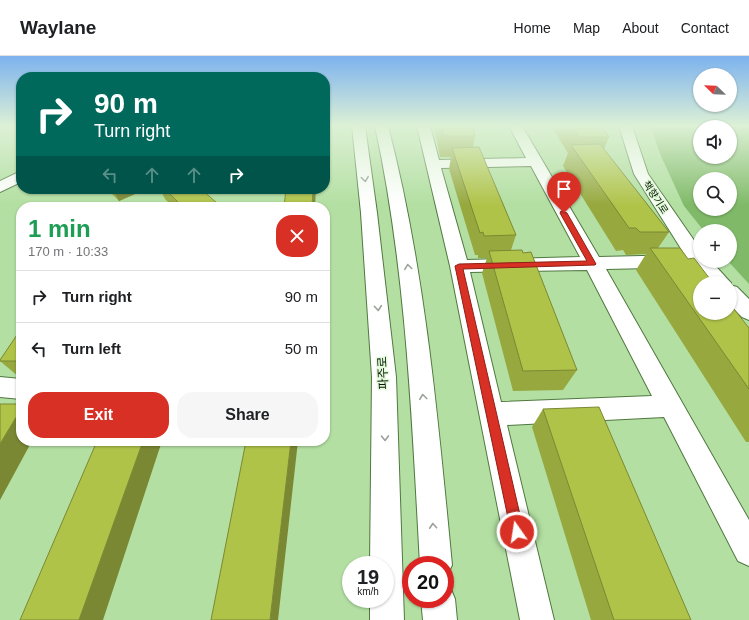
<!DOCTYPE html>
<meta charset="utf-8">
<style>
body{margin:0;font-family:Arial,"Noto Sans KR",sans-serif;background:#f6f6f6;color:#202124;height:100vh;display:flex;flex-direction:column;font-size:15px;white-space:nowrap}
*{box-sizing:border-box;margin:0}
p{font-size:13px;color:#757577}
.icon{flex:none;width:22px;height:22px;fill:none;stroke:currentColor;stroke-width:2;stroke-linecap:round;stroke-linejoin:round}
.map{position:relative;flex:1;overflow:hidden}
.drawer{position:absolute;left:16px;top:146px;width:314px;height:244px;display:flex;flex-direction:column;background:#fff;border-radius:16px;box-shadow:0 1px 3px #0004}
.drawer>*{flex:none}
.hud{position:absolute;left:16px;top:16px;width:314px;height:122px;border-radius:16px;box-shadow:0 1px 3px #0004;background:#00695c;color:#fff;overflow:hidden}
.needle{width:26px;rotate:293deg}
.tools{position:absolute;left:693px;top:12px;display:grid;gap:8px}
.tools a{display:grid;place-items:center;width:44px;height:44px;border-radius:50%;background:#fff;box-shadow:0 1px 3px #0004;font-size:20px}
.speed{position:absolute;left:342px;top:500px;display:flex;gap:8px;font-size:20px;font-weight:700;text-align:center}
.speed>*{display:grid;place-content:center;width:52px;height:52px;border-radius:50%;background:#fff;box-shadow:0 1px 3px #0004;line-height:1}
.speed small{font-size:10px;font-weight:400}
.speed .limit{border:6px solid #d22;background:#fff;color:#111}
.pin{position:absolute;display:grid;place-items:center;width:34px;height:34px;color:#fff;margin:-41px -17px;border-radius:50% 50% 50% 0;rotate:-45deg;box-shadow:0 0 4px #0007}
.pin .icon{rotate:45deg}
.me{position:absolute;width:44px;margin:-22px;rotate:347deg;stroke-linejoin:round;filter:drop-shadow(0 0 3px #0008)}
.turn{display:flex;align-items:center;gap:14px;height:84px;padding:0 12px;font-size:18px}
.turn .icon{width:52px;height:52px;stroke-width:2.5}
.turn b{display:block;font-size:28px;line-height:34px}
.lanes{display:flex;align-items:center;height:38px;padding:0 12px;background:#0003;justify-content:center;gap:20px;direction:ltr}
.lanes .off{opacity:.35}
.round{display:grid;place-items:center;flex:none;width:42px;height:42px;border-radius:16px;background:#f6f6f6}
.headline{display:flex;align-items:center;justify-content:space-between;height:68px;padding:0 12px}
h1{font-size:24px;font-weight:700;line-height:30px;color:#1e9e55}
.action{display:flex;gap:8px;margin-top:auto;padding:8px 12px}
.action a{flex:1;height:46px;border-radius:16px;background:#d93025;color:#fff;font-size:16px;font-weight:700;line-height:46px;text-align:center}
.action a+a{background:#f6f6f6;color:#202124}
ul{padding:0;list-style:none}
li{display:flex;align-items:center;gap:12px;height:52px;padding:0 12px;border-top:1px solid #e0e0e0}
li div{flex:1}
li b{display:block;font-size:15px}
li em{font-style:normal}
header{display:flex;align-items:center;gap:24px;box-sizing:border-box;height:56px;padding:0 20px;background:#fff;border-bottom:1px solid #e0e0e0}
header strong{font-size:19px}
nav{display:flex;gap:22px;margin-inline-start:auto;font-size:14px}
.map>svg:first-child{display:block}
.green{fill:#80ba69;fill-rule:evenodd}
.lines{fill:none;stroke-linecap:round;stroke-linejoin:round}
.minor-casing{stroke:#507840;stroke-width:2}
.major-casing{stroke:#507840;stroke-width:2}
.minor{fill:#fff;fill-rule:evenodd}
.major{fill:#fff;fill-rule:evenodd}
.wall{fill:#97a83f}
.shaded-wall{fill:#7b8833}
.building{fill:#b0c349;stroke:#7b8833}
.oneway{stroke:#9ba29a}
.route{fill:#d93025;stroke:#8d1f18}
.labels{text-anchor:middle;stroke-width:3;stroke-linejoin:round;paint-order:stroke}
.far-street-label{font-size:10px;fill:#061602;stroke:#e2f9da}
.street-label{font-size:12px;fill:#061602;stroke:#e2f9da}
</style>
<header>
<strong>Waylane</strong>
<nav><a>Home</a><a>Map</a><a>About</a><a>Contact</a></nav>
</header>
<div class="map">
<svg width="749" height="564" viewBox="0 0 749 564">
<rect width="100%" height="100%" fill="#b3dfa2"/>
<path class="green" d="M 652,71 L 749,71 L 749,228 L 728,205 L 730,205 L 730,175 L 704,175 L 684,150 L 661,100 L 653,78 ZM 700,71 L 730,71 L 730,101 L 700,101 ZM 700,123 L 730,123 L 730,153 L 700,153 Z"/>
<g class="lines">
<defs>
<path id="minor" d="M 417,70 L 430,70 L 439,104 L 526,102 L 509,70 L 522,70 L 599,201 L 685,199 L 634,118 L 619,70 L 632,70 L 648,118 L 700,193 L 700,205 L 711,205 L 731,227 L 730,228 L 730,227 L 710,227 L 695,211 L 606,213 L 749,464 L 749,510 L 738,505 L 664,361 L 507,369 L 554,564 L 520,564 L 450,210 ZM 531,110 L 580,201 L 467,204 L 441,112 ZM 587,214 L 652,340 L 501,346 L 470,216 Z
M 21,115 L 21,126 L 0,136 L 0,125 Z
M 730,229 L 737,231 L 749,243 L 749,264 L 742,261 L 730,249 Z
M 0,321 L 21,323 L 21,343 L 0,341 Z"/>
<path id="major" d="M 352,70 L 365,70 L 377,157 L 396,321 L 404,564 L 370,564 L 370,543 L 385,543 L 385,509 L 370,509 L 372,321 L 361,157 Z
M 375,70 L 388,70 C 425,212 438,363 452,509 L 447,520 L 445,521 L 445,509 L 420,509 C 412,364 406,212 375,70 Z
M 445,529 L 450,531 L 455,543 L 457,564 L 423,564 L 421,543 L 445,543 Z"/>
</defs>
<use href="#minor" class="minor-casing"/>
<use href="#major" class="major-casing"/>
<use href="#minor" class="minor"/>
<use href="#major" class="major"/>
</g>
<path class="wall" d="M 434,70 L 472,70 L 475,80 L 473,91 L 516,179 L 511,194 L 577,314 L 563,334 L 513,335 L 482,217 L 487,202 L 478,202 L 478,199 L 475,199 L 449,113 L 451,101 L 440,101 Z
M 551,70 L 601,70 L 609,81 L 604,93 L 669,176 L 658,192 L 688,203 L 749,272 L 749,386 L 746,386 L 636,214 L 646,198 L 626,199 L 623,194 L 616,195 L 563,110 L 568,97 Z
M 107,133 L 141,133 L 142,135 L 119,145 Z
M 160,133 L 201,133 L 219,151 L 173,151 L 165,143 Z
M 21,273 L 21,321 L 19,321 L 0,305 Z
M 543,353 L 691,564 L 591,564 L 532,371 Z"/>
<path class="shaded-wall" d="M 113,133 L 141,133 L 142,135 L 119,145 Z
M 313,133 L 316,133 L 315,151 L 312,151 Z
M 218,148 L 219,151 L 212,151 Z
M 21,353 L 21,385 L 32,385 L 0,444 L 0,388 Z
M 143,385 L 162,385 L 103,564 L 79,564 Z
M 291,385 L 298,385 L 278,564 L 270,564 Z"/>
<path class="building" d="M 441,70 L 472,70 L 475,80 L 443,80 Z
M 572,70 L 601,70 L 609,81 L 579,81 Z
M 600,88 L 669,176 L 640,176 L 636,172 L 629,172 L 571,89 Z
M 479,91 L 516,179 L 484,180 L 483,176 L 480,177 L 452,92 Z
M 165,133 L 201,133 L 218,148 L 212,151 L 183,151 Z
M 286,133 L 313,133 L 312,151 L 284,151 Z
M 650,192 L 680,192 L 688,203 L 694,202 L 713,227 L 700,227 L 700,257 L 730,257 L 730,248 L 749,272 L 749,333 Z
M 522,194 L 523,197 L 531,196 L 577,314 L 523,315 L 489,195 Z
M 21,273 L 21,305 L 0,305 L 0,304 Z
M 0,348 L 21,348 L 21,353 L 0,388 Z
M 599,351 L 691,564 L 614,564 L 543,353 Z
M 97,385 L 143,385 L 79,564 L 20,564 Z
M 246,385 L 291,385 L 270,564 L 211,564 Z"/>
<defs><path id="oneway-chevron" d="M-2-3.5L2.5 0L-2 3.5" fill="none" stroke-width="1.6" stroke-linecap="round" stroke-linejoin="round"/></defs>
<g class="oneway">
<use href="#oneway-chevron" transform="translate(365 123) rotate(82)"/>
<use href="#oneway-chevron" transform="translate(408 211) rotate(-98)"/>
<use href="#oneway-chevron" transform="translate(378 252) rotate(85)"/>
<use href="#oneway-chevron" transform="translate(423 341) rotate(-97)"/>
<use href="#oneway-chevron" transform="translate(385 382) rotate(89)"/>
<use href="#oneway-chevron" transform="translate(433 470) rotate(-94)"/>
</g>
<linearGradient id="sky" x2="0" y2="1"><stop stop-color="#7cb2ee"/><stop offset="0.47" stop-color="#ddf1d5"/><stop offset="1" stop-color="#ddf1d5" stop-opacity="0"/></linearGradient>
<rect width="749" height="149" fill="url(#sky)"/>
<path class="route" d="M 561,155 L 567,157 L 596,208 L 595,209 L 463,213 L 524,476 L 522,480 L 517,482 L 513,480 L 511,476 L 455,210 L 459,208 L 587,205 L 560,157 Z"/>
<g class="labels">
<g class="far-street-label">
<text transform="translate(656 141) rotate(57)" y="4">책향기로</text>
</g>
<g class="street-label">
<text transform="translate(383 317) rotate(-93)" y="4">파주로</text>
</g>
</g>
</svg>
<div class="tools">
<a><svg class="needle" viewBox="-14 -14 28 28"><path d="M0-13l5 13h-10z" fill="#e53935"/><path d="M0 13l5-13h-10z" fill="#757577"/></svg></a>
<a><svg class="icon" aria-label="sound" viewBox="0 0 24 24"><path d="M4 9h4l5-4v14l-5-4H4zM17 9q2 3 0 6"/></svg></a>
<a><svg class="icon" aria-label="search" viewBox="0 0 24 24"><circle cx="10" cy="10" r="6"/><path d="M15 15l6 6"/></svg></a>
<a>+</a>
<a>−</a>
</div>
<div class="speed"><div>19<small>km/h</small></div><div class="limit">20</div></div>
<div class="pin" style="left:564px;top:157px;background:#d93025"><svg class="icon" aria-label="arrive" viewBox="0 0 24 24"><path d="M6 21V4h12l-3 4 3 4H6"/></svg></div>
<svg class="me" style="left:517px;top:476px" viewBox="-20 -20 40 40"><circle r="17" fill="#d93025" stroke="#fff" stroke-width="3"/><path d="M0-11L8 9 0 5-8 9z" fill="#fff"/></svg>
<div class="hud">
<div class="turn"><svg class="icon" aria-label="right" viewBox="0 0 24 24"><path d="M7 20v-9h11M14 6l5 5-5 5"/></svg><div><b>90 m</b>Turn right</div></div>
<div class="lanes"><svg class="icon off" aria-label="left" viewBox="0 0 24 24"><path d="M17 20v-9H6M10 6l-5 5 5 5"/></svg><svg class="icon off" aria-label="ahead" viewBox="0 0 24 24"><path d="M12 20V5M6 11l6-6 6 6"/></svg><svg class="icon off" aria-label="ahead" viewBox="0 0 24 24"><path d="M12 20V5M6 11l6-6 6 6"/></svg><svg class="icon" aria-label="right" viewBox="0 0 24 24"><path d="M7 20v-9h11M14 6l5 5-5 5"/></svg></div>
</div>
<section class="drawer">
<div class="headline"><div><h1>1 min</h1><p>170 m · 10:33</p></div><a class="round" style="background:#d93025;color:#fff"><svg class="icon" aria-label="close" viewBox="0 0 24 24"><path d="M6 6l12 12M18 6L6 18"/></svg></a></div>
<ul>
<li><svg class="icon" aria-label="right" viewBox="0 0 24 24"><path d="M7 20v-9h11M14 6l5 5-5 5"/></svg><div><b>Turn right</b></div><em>90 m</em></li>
<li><svg class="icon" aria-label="left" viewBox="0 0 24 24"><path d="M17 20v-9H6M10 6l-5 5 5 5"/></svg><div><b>Turn left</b></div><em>50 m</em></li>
</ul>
<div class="action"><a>Exit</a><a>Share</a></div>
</section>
</div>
